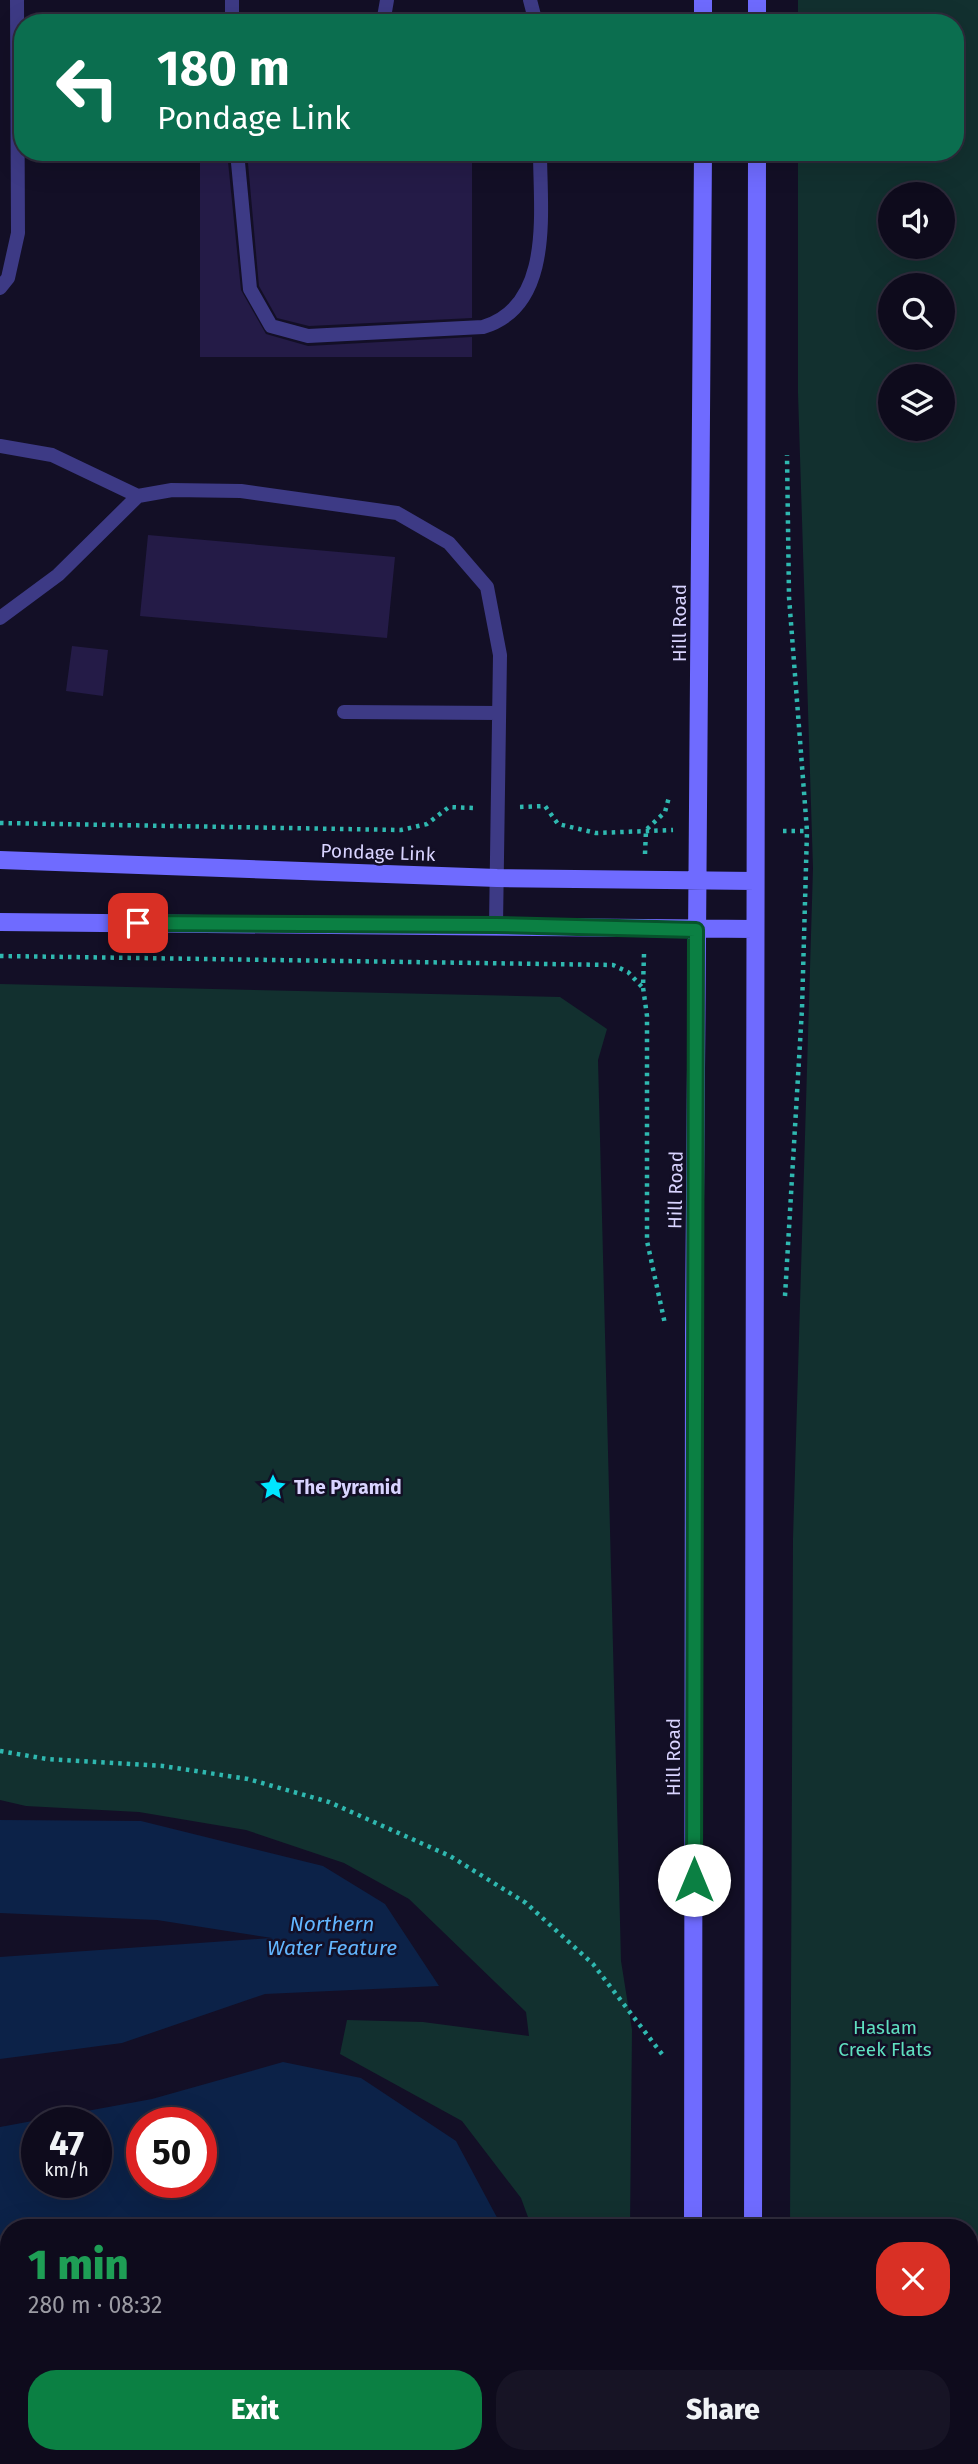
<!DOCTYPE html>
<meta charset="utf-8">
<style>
body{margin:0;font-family:"Fira Sans",sans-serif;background:#171425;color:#f1f3f6;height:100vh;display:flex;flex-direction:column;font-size:26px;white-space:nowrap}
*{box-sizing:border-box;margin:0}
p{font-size:23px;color:#9b9ba3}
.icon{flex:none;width:38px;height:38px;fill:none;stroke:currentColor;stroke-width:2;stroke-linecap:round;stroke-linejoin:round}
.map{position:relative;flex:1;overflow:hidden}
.sheet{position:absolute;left:0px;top:2219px;width:978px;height:245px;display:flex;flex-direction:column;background:#0e0b1c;border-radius:28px 28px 0 0;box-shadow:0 7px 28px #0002,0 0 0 2px #2e2b3b}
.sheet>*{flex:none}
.top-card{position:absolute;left:14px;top:14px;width:950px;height:147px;border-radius:28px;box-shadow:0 7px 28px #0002,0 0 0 2px #2e2b3b;background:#0b6e4f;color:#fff;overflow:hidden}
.fabs{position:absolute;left:878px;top:182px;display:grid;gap:14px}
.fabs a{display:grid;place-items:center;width:77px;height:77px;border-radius:50%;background:#0e0b1c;box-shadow:0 7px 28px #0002,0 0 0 2px #2e2b3b;font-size:35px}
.speed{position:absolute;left:21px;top:2107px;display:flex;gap:14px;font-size:35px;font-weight:700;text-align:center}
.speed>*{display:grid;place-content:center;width:91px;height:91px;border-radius:50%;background:#0e0b1c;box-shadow:0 7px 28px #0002,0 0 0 2px #2e2b3b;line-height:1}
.speed small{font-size:18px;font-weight:400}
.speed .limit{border:10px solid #d22;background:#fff;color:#111}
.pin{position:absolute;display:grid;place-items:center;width:60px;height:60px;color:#fff;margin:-30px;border-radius:14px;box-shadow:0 4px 10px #0006}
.me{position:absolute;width:77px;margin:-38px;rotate:0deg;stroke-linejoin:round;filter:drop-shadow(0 0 5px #0008)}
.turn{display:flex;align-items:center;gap:24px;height:147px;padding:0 28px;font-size:32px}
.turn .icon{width:91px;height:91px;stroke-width:2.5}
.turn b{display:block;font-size:49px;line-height:60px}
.round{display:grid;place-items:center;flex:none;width:74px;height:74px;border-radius:28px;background:#171425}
.summary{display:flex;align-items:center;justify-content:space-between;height:119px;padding:0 28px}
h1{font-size:42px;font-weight:800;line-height:52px;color:#1e9e55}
.action{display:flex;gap:14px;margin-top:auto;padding:14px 28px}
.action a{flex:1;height:80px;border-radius:28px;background:#0b8043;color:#fff;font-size:28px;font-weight:800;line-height:80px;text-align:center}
.action a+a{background:#171425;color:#f1f3f6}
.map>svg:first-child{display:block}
.green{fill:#12302f;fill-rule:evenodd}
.water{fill:#0c2248;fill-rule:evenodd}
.pier{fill:#130f26}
.building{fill:#241b47}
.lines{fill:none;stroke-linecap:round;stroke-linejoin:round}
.path{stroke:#2fb8b0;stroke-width:4.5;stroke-dasharray:3.5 5;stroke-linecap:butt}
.service{stroke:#3d3a85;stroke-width:14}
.secondary{stroke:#6f6bff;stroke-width:18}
.route-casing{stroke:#07532c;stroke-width:18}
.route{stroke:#0b8043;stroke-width:12}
.labels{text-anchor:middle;stroke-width:5;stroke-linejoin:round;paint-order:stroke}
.street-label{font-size:19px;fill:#d9d4ff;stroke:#130f26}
.poi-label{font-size:19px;font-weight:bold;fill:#d9d4ff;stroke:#130f26;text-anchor:start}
.park-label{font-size:19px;fill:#5fe0c0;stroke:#130f26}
.water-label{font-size:21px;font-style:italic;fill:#62b6ff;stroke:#130f26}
</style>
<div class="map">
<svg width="978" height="2464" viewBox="0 0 978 2464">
<rect width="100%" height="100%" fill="#130f26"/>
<path class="green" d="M 798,0 L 978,0 L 978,2336 L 970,2342 L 970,2228 L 790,2228 L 793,1539 L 813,868 L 798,393 L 798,152 L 956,152 L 956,23 L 798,23 ZM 891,194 L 943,194 L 943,247 L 891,247 ZM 891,285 L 943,285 L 943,338 L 891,338 ZM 891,376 L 943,376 L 943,429 L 891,429 Z
M 0,984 L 560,997 L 607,1029 L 598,1060 L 621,1961 L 632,2030 L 630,2228 L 532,2228 L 521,2198 L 462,2121 L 340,2054 L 347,2020 L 423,2022 L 529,2036 L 526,2012 L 409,1899 L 344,1863 L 246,1830 L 139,1812 L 26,1806 L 0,1800 Z
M 0,2273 L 9,2276 L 9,2333 L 0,2331 Z
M 131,2455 L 215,2455 L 247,2464 L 105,2464 Z"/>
<path class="water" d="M 0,1820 L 141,1821 L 323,1866 L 385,1904 L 439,1986 L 265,1994 L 122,2043 L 0,2059 L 0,1957 L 272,1938 L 157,1920 L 0,1913 Z
M 283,2062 L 361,2078 L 456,2141 L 501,2225 L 334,2221 L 334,2228 L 9,2228 L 9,2262 L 0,2259 L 0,2127 L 152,2099 ZM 37,2123 L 96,2123 L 96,2182 L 37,2182 ZM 142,2123 L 201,2123 L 201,2182 L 142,2182 Z
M 978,2336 L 978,2464 L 289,2464 L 291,2455 L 970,2455 L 970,2342 Z"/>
<path class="pier" d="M 662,2455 L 789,2455 L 789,2464 L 662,2464 Z"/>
<path class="building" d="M 200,152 L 227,152 L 241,290 L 266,334 L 308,346 L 472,337 L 472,357 L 200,357 Z
M 247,152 L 472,152 L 472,318 L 309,326 L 277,318 L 259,286 Z
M 148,535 L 395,557 L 387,638 L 140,616 Z
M 72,646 L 108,650 L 103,696 L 66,691 Z"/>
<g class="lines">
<path class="path" d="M 520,807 L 545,806 L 558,824 L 596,833 L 673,830
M 0,823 L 401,830 L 427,824 L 449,807 L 473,808
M 783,831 L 807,831
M 645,854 L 646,830 L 665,812 L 669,797
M 644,954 L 643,987 L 647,1016 L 647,1241 L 665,1324
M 0,956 L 613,965 L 628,972 L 642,987
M 785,1296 L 802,1009 L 807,831 L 789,597 L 787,455
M 0,1751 L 47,1759 L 163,1766 L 248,1779 L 329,1802 L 450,1856 L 526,1903 L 593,1964 L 665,2058"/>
<path class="service" d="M 232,0 L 232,23
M 530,0 L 536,23
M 383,23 L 387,0
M 237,152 L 250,289 L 271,326 L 308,336 L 483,327 C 554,306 540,210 540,152
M 0,288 L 8,278 L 18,233 L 17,0
M 0,446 L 52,455 L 138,496 L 172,490 L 241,491 L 397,513 L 449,543 L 487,587 L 500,655 L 496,925
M 0,618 L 58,575 L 138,496
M 344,712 L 499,713"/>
<path class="secondary" d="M 703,23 L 703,0
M 757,23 L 757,0
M 0,860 L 497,878 L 755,881
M 0,922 L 754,929
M 693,2228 L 694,1331 L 703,152
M 753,2228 L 757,152
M 694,2455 L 694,2464
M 753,2455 L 753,2464"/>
</g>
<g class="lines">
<defs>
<path id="route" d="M 138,923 L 496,925 L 696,930 L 694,1880"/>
</defs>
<use href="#route" class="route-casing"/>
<use href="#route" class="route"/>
</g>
<defs>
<symbol id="sight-bare" viewBox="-9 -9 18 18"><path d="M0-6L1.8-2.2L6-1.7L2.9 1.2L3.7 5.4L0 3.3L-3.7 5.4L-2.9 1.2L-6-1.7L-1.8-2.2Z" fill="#00e5ff" stroke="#130f26" stroke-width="2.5" paint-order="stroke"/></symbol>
</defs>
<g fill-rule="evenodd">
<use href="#sight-bare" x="254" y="1468" width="38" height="38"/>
</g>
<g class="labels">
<g class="street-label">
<text transform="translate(679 623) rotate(-90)" y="7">Hill Road</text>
<text transform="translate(378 852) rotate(2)" y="7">Pondage Link</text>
<text transform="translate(675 1190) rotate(-89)" y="7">Hill Road</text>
<text transform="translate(673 1757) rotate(-90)" y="7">Hill Road</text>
</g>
<g class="poi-label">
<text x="294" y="1494">The Pyramid</text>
</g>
<g class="park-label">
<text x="885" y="2034">Haslam<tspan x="885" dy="22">Creek Flats</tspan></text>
</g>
<g class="water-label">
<text x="332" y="1931">Northern<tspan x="332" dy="24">Water Feature</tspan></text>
</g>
</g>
</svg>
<div class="fabs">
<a><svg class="icon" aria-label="sound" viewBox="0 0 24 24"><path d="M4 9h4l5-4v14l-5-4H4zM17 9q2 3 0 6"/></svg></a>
<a><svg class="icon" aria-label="search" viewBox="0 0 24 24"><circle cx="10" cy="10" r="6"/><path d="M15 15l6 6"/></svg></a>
<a><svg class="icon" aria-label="layers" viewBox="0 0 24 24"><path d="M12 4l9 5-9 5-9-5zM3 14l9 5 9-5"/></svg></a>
</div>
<div class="speed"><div>47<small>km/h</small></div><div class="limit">50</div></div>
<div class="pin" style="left:138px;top:923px;background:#d93025"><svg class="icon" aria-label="arrive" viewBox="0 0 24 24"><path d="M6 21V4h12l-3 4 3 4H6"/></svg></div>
<svg class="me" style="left:694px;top:1880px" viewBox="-20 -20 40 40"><circle r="19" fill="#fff"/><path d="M0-13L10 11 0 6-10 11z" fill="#0b8043"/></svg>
<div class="top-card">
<div class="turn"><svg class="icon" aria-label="left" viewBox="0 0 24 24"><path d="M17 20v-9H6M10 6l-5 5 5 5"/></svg><div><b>180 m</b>Pondage Link</div></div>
</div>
<section class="sheet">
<div class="summary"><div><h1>1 min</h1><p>280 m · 08:32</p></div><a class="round" style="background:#d93025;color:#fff"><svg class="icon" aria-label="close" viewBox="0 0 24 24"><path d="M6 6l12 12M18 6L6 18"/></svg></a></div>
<div class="action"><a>Exit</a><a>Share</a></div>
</section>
</div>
